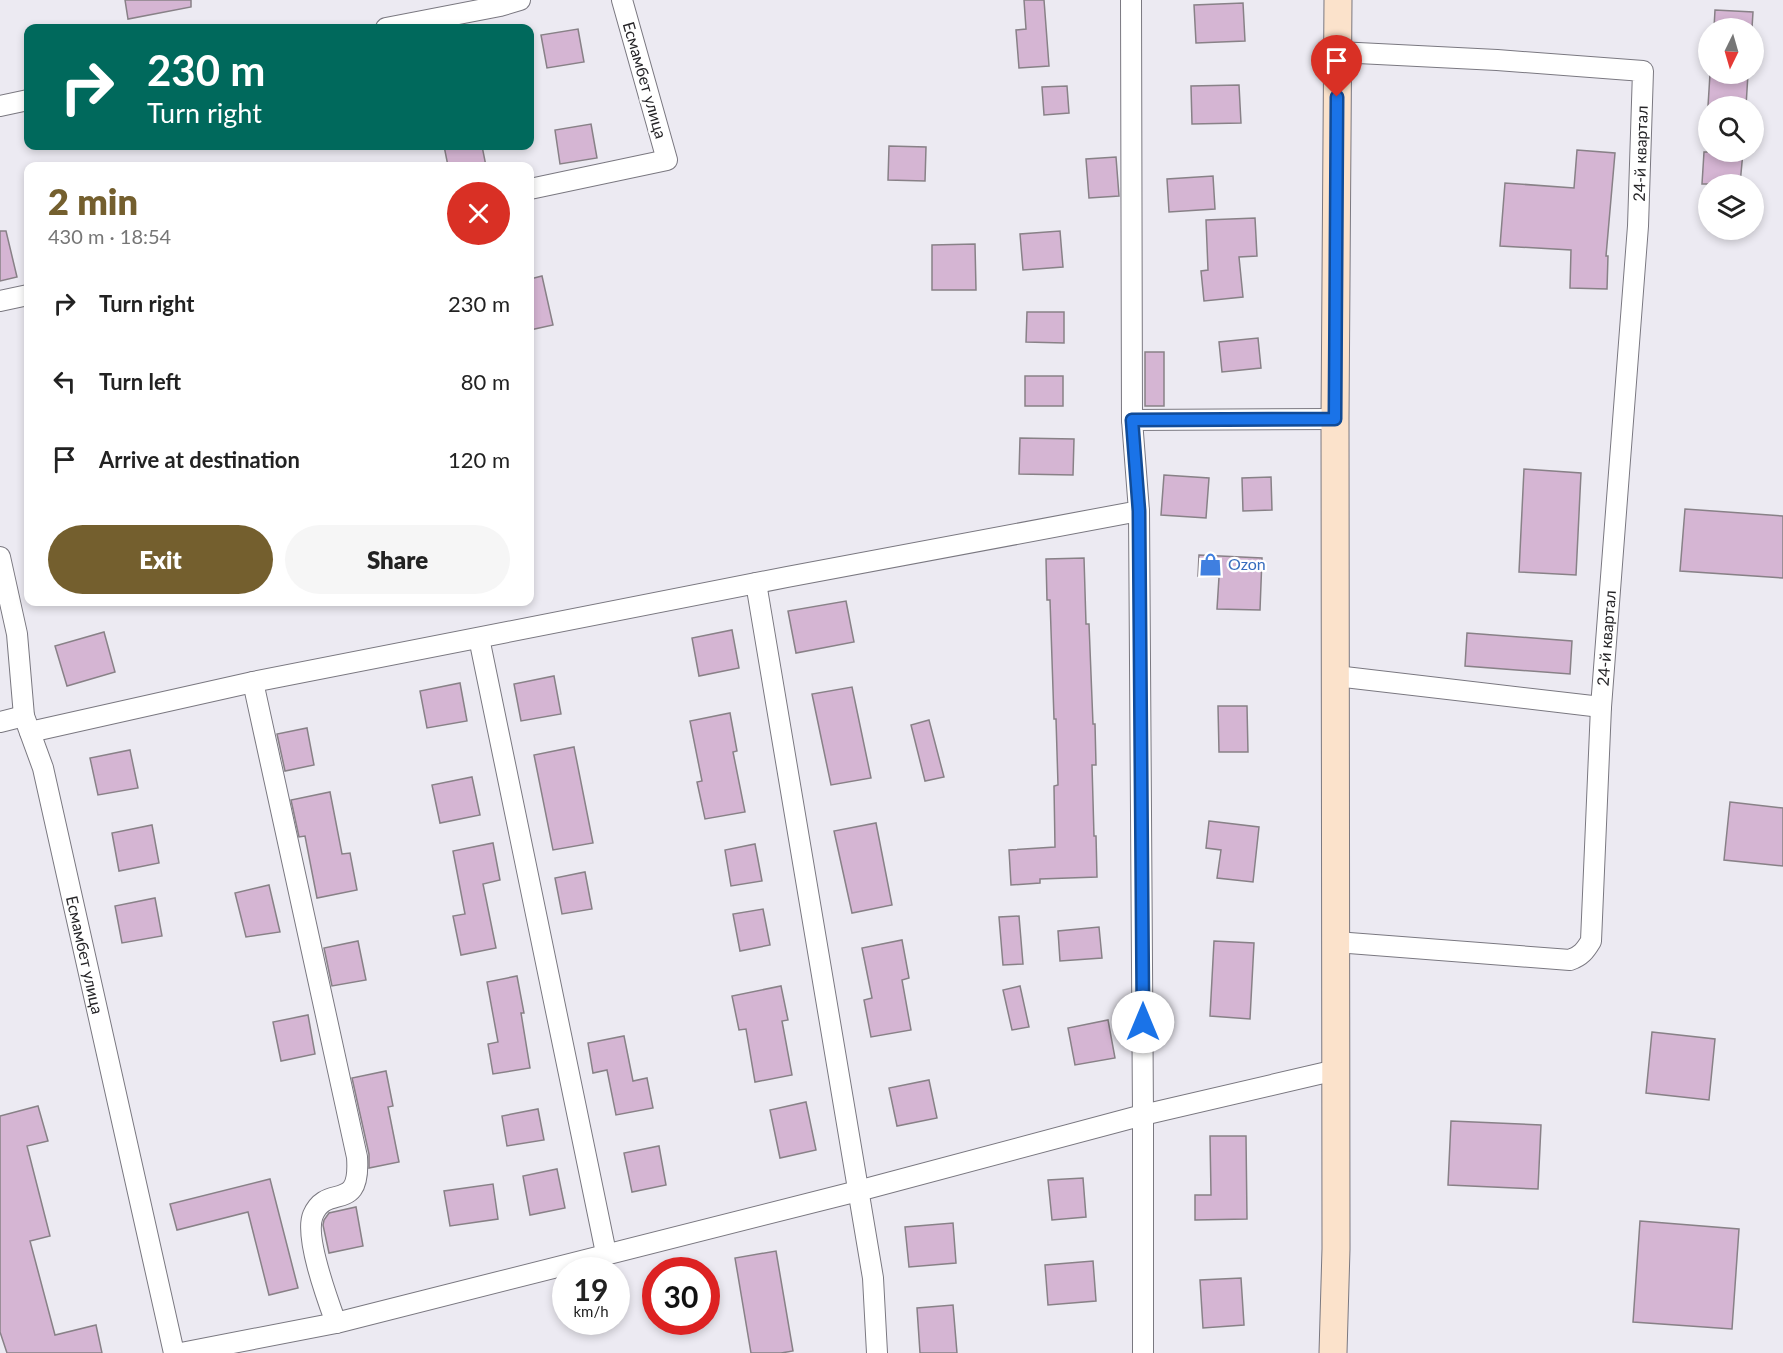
<!DOCTYPE html>
<meta charset="utf-8">
<style>
body{margin:0;font-family:Lato,sans-serif;background:#f6f6f6;color:#222;height:100vh;display:flex;flex-direction:column;font-size:22px;white-space:nowrap}
*{box-sizing:border-box;margin:0}
p{font-size:20px;color:#767676}
.icon{flex:none;width:33px;height:33px;fill:none;stroke:currentColor;stroke-width:2;stroke-linecap:round;stroke-linejoin:round}
.map{position:relative;flex:1;overflow:hidden}
.drawer{position:absolute;left:24px;top:162px;width:510px;height:444px;display:flex;flex-direction:column;background:#fff;border-radius:12px;box-shadow:0 3px 9px #0003}
.drawer>*{flex:none}
.guide{position:absolute;left:24px;top:24px;width:510px;height:126px;border-radius:12px;box-shadow:0 3px 9px #0003;background:#00695c;color:#fff;overflow:hidden}
.needle{width:39px;rotate:185deg}
.fabs{position:absolute;left:1698px;top:18px;display:grid;gap:12px}
.fabs a{display:grid;place-items:center;width:66px;height:66px;border-radius:50%;background:#fff;box-shadow:0 3px 9px #0003;font-size:30px}
.speed{position:absolute;left:552px;top:1257px;display:flex;gap:12px;font-size:30px;font-weight:700;text-align:center}
.speed>*{display:grid;place-content:center;width:78px;height:78px;border-radius:50%;background:#fff;box-shadow:0 3px 9px #0003;line-height:1}
.speed small{font-size:15px;font-weight:400}
.speed .limit{border:9px solid #d22;background:#fff;color:#111}
.pin{position:absolute;display:grid;place-items:center;width:51px;height:51px;color:#fff;margin:-62px -26px;border-radius:50% 50% 50% 0;rotate:-45deg;box-shadow:0 0 6px #0007}
.pin .icon{rotate:45deg}
.me{position:absolute;width:66px;margin:-33px;rotate:0deg;stroke-linejoin:round;filter:drop-shadow(0 0 4px #0008)}
.turn{display:flex;align-items:center;gap:21px;height:126px;padding:0 24px;font-size:27px}
.turn .icon{width:78px;height:78px;stroke-width:2.5}
.turn b{display:block;font-size:42px;line-height:51px}
.round{display:grid;place-items:center;flex:none;width:63px;height:63px;border-radius:32px;background:#f6f6f6}
.head{display:flex;align-items:center;justify-content:space-between;height:102px;padding:0 24px}
h1{font-size:36px;font-weight:800;line-height:45px;color:#745f2e}
.button{display:flex;gap:12px;margin-top:auto;padding:12px 24px}
.button a{flex:1;height:69px;border-radius:36px;background:#745f2e;color:#fff;font-size:24px;font-weight:800;line-height:69px;text-align:center}
.button a+a{background:#f6f6f6;color:#222}
ul{padding:0;list-style:none}
li{display:flex;align-items:center;gap:18px;height:78px;padding:0 24px}
li div{flex:1}
li b{display:block;font-size:22px}
li em{font-style:normal}
.map>svg:first-child{display:block}
.building{fill:#d5b5d3;stroke:#888187;stroke-width:1.5}
.lines{fill:none;stroke-linecap:round;stroke-linejoin:round}
.street-casing{stroke:#7a7880;stroke-width:22}
.secondary-casing{stroke:#7a7880;stroke-width:29}
.street{stroke:#fff;stroke-width:20}
.secondary{stroke:#fbe2cb;stroke-width:27}
.route-casing{stroke:#114b97;stroke-width:15}
.route{stroke:#1a73e8;stroke-width:10}
.labels{text-anchor:middle;stroke-width:4.5;stroke-linejoin:round;paint-order:stroke}
.street-label{font-size:16px;fill:#252427;stroke:#fff}
.shop-label{font-size:16px;fill:#366cbe;stroke:#fff;text-anchor:start}
</style>
<div class="map">
<svg width="1783" height="1353" viewBox="0 0 1783 1353">
<rect width="100%" height="100%" fill="#eceaf2"/>
<path class="building" d="M 125,0 L 191,0 L 191,7 L 128,19 Z
M 1024,0 L 1044,0 L 1049,66 L 1019,68 L 1016,30 L 1026,29 Z
M 1243,3 L 1245,41 L 1196,43 L 1194,5 Z
M 1715,10 L 1753,12 L 1752,28 L 1714,28 Z
M 578,29 L 584,62 L 547,68 L 541,35 Z
M 1710,74 L 1748,74 L 1746,106 L 1708,106 Z
M 1239,85 L 1241,123 L 1192,124 L 1191,86 Z
M 1067,86 L 1069,113 L 1044,115 L 1042,87 Z
M 591,124 L 597,158 L 560,164 L 555,130 Z
M 444,146 L 482,146 L 486,166 L 448,166 Z
M 889,146 L 926,147 L 925,181 L 888,180 Z
M 1577,150 L 1615,153 L 1606,256 L 1608,256 L 1607,289 L 1570,288 L 1571,250 L 1500,246 L 1505,183 L 1574,188 Z
M 1704,152 L 1743,152 L 1740,184 L 1702,184 Z
M 1116,157 L 1119,196 L 1089,198 L 1086,159 Z
M 1213,176 L 1215,209 L 1169,212 L 1167,179 Z
M 1255,218 L 1257,256 L 1239,257 L 1243,297 L 1204,301 L 1201,271 L 1208,270 L 1206,220 Z
M 0,231 L 6,231 L 17,277 L 0,281 Z
M 1060,231 L 1063,267 L 1023,270 L 1020,234 Z
M 975,244 L 976,290 L 932,290 L 932,245 Z
M 542,276 L 553,325 L 530,330 L 530,279 Z
M 1027,312 L 1064,312 L 1064,343 L 1026,342 Z
M 1258,338 L 1261,368 L 1222,372 L 1219,342 Z
M 1145,352 L 1164,352 L 1164,406 L 1145,406 Z
M 1025,376 L 1063,376 L 1063,406 L 1025,406 Z
M 1020,438 L 1074,439 L 1073,475 L 1019,474 Z
M 1524,469 L 1581,473 L 1576,575 L 1519,572 Z
M 1164,475 L 1209,478 L 1206,518 L 1161,515 Z
M 1271,477 L 1272,510 L 1243,511 L 1242,478 Z
M 1685,509 L 1783,516 L 1783,578 L 1680,571 Z
M 1199,555 L 1262,558 L 1260,610 L 1217,609 L 1219,577 L 1198,576 Z
M 1084,558 L 1086,624 L 1089,624 L 1093,724 L 1095,724 L 1096,765 L 1092,765 L 1094,836 L 1096,836 L 1097,877 L 1040,879 L 1040,883 L 1011,885 L 1009,850 L 1055,847 L 1054,786 L 1058,785 L 1056,719 L 1054,719 L 1050,600 L 1047,600 L 1046,559 Z
M 846,601 L 854,642 L 796,653 L 788,611 Z
M 732,630 L 739,668 L 699,676 L 692,638 Z
M 104,632 L 115,672 L 67,686 L 55,646 Z
M 1467,633 L 1572,641 L 1570,674 L 1465,666 Z
M 554,676 L 561,714 L 521,721 L 514,684 Z
M 460,683 L 467,721 L 427,728 L 420,691 Z
M 852,687 L 871,778 L 831,785 L 812,694 Z
M 1218,706 L 1247,706 L 1248,752 L 1219,752 Z
M 730,713 L 737,751 L 733,752 L 745,812 L 705,819 L 697,782 L 702,781 L 690,721 Z
M 929,720 L 944,777 L 925,781 L 911,725 Z
M 307,728 L 314,765 L 285,771 L 277,734 Z
M 574,747 L 593,843 L 553,850 L 534,755 Z
M 130,750 L 138,788 L 98,795 L 90,758 Z
M 472,777 L 480,815 L 440,823 L 432,785 Z
M 330,792 L 342,854 L 350,853 L 357,890 L 317,898 L 305,836 L 299,837 L 291,800 Z
M 1730,802 L 1783,808 L 1783,866 L 1724,860 Z
M 1209,821 L 1259,827 L 1253,882 L 1217,878 L 1221,850 L 1206,848 Z
M 876,823 L 892,905 L 852,913 L 834,831 Z
M 152,825 L 159,863 L 119,871 L 112,833 Z
M 493,843 L 500,880 L 483,884 L 496,948 L 461,955 L 453,916 L 465,914 L 453,851 Z
M 755,844 L 762,881 L 731,886 L 725,850 Z
M 585,872 L 592,909 L 562,914 L 555,878 Z
M 269,885 L 280,932 L 246,937 L 235,893 Z
M 155,898 L 162,936 L 122,943 L 115,906 Z
M 763,909 L 770,945 L 740,951 L 733,914 Z
M 1019,916 L 1023,964 L 1003,965 L 999,917 Z
M 1099,927 L 1102,958 L 1060,961 L 1058,931 Z
M 902,940 L 909,978 L 902,980 L 911,1030 L 871,1037 L 864,1000 L 872,998 L 862,948 Z
M 358,941 L 366,980 L 332,986 L 324,948 Z
M 1214,941 L 1254,943 L 1250,1019 L 1210,1016 Z
M 517,976 L 524,1013 L 521,1013 L 530,1068 L 493,1074 L 488,1044 L 498,1042 L 487,982 Z
M 781,986 L 788,1020 L 782,1021 L 792,1075 L 755,1082 L 746,1029 L 739,1030 L 732,996 Z
M 1020,986 L 1029,1027 L 1012,1030 L 1003,990 Z
M 308,1015 L 315,1054 L 281,1061 L 273,1022 Z
M 1108,1020 L 1115,1058 L 1075,1065 L 1068,1028 Z
M 1652,1032 L 1715,1039 L 1709,1100 L 1646,1093 Z
M 624,1036 L 633,1081 L 647,1078 L 653,1108 L 616,1115 L 607,1070 L 593,1073 L 588,1043 Z
M 386,1071 L 393,1106 L 388,1107 L 399,1162 L 369,1168 L 369,1154 L 352,1078 Z
M 929,1080 L 937,1118 L 897,1126 L 889,1088 Z
M 806,1102 L 816,1150 L 780,1158 L 770,1110 Z
M 38,1106 L 48,1141 L 27,1146 L 50,1236 L 30,1241 L 55,1335 L 96,1325 L 102,1353 L 7,1353 L 0,1332 L 0,1116 Z
M 538,1109 L 544,1140 L 507,1146 L 502,1116 Z
M 1451,1121 L 1541,1125 L 1538,1189 L 1448,1185 Z
M 1210,1136 L 1246,1136 L 1247,1219 L 1195,1220 L 1195,1195 L 1211,1195 Z
M 659,1146 L 666,1185 L 632,1192 L 624,1153 Z
M 557,1169 L 565,1208 L 530,1215 L 523,1176 Z
M 1083,1178 L 1086,1217 L 1052,1220 L 1048,1180 Z
M 270,1179 L 298,1288 L 269,1295 L 248,1212 L 177,1230 L 170,1204 Z
M 493,1184 L 498,1219 L 450,1226 L 444,1191 Z
M 356,1207 L 363,1246 L 329,1253 L 323,1225 L 324,1220 L 329,1213 Z
M 1640,1221 L 1739,1229 L 1732,1329 L 1633,1322 Z
M 953,1223 L 956,1263 L 909,1267 L 905,1227 Z
M 776,1251 L 793,1351 L 781,1353 L 751,1353 L 735,1258 Z
M 1093,1261 L 1096,1301 L 1048,1305 L 1045,1265 Z
M 1241,1278 L 1244,1325 L 1203,1328 L 1200,1280 Z
M 953,1305 L 957,1353 L 920,1353 L 917,1308 Z"/>
<g class="lines">
<defs>
<g id="street">
<path d="M 1131,0 L 1132,420"/>
<path d="M 386,28 L 500,6 L 520,0"/>
<path d="M 0,106 L 28,100"/>
<path d="M 530,189 L 667,160 L 622,0"/>
<path d="M 0,301 L 28,295"/>
<path d="M 1139,511 L 1143,1115 L 1143,1353"/>
<path id="s1" d="M 0,557 L 17,634 L 24,716 L 43,768 L 174,1353"/>
<path d="M 756,583 L 873,1278 L 877,1353"/>
<path d="M 479,638 L 606,1253"/>
<path d="M 1336,676 L 1601,707"/>
<path d="M 253,682 L 357,1157 C 361,1215 327,1182 313,1215 C 304,1236 328,1301 336,1323"/>
<path d="M 0,722 L 24,716"/>
<path d="M 30,732 L 253,682 L 787,577 L 1139,511 L 1132,420 L 1335,419"/>
<path id="s2" d="M 1336,942 L 1570,960 C 1581,956 1585,951 1591,941 L 1601,707 L 1638,226 L 1643,71 L 1497,60 L 1338,52"/>
<path d="M 181,1353 L 336,1323 L 858,1191 L 1143,1115 L 1336,1070"/>
</g>
<path id="secondary" d="M 1333,1353 L 1336,1249 L 1335,419 L 1338,0"/>
</defs>
<use href="#street" class="street-casing"/>
<use href="#secondary" class="secondary-casing"/>
<use href="#street" class="street"/>
<use href="#secondary" class="secondary"/>
</g>
<g class="lines">
<defs>
<path id="route" d="M 1143,1022 L 1139,511 L 1132,420 L 1335,419 L 1337,97"/>
</defs>
<use href="#route" class="route-casing"/>
<use href="#route" class="route"/>
</g>
<defs>
<symbol id="shop-bare" viewBox="-9 -9 18 18"><path d="M-5-2.5h2.3a2.7 3.5 0 0 1 5.4 0H5L5.5 6h-11ZM-1.5-2.5h3a1.5 2.3 0 0 0-3 0Z" fill="#3f7fe0" stroke="#fff" stroke-width="2.5" paint-order="stroke"/></symbol>
</defs>
<g fill-rule="evenodd">
<use href="#shop-bare" x="1194" y="548" width="33" height="33"/>
</g>
<g class="labels">
<g class="street-label">
<text transform="translate(645 80) rotate(74)" y="6">Есмамбет улица</text>
<text dy="6" stroke="none"><textPath href="#s2" startOffset="1053">24-й квартал</textPath></text>
<text dy="6" stroke="none"><textPath href="#s2" startOffset="567">24-й квартал</textPath></text>
<text dy="6" stroke="none"><textPath href="#s1" startOffset="408">Есмамбет улица</textPath></text>
</g>
<g class="shop-label">
<text x="1228" y="570">Ozon</text>
</g>
</g>
</svg>
<div class="fabs">
<a><svg class="needle" viewBox="-14 -14 28 28"><path d="M0-13l5 13h-10z" fill="#e53935"/><path d="M0 13l5-13h-10z" fill="#767676"/></svg></a>
<a><svg class="icon" aria-label="search" viewBox="0 0 24 24"><circle cx="10" cy="10" r="6"/><path d="M15 15l6 6"/></svg></a>
<a><svg class="icon" aria-label="layers" viewBox="0 0 24 24"><path d="M12 4l9 5-9 5-9-5zM3 14l9 5 9-5"/></svg></a>
</div>
<div class="speed"><div>19<small>km/h</small></div><div class="limit">30</div></div>
<div class="pin" style="left:1337px;top:97px;background:#d93025"><svg class="icon" aria-label="arrive" viewBox="0 0 24 24"><path d="M6 21V4h12l-3 4 3 4H6"/></svg></div>
<svg class="me" style="left:1143px;top:1022px" viewBox="-20 -20 40 40"><circle r="19" fill="#fff"/><path d="M0-13L10 11 0 6-10 11z" fill="#1a73e8"/></svg>
<div class="guide">
<div class="turn"><svg class="icon" aria-label="right" viewBox="0 0 24 24"><path d="M7 20v-9h11M14 6l5 5-5 5"/></svg><div><b>230 m</b>Turn right</div></div>
</div>
<section class="drawer">
<div class="head"><div><h1>2 min</h1><p>430 m · 18:54</p></div><a class="round" style="background:#d93025;color:#fff"><svg class="icon" aria-label="close" viewBox="0 0 24 24"><path d="M6 6l12 12M18 6L6 18"/></svg></a></div>
<ul>
<li><svg class="icon" aria-label="right" viewBox="0 0 24 24"><path d="M7 20v-9h11M14 6l5 5-5 5"/></svg><div><b>Turn right</b></div><em>230 m</em></li>
<li><svg class="icon" aria-label="left" viewBox="0 0 24 24"><path d="M17 20v-9H6M10 6l-5 5 5 5"/></svg><div><b>Turn left</b></div><em>80 m</em></li>
<li><svg class="icon" aria-label="arrive" viewBox="0 0 24 24"><path d="M6 21V4h12l-3 4 3 4H6"/></svg><div><b>Arrive at destination</b></div><em>120 m</em></li>
</ul>
<div class="button"><a>Exit</a><a>Share</a></div>
</section>
</div>
